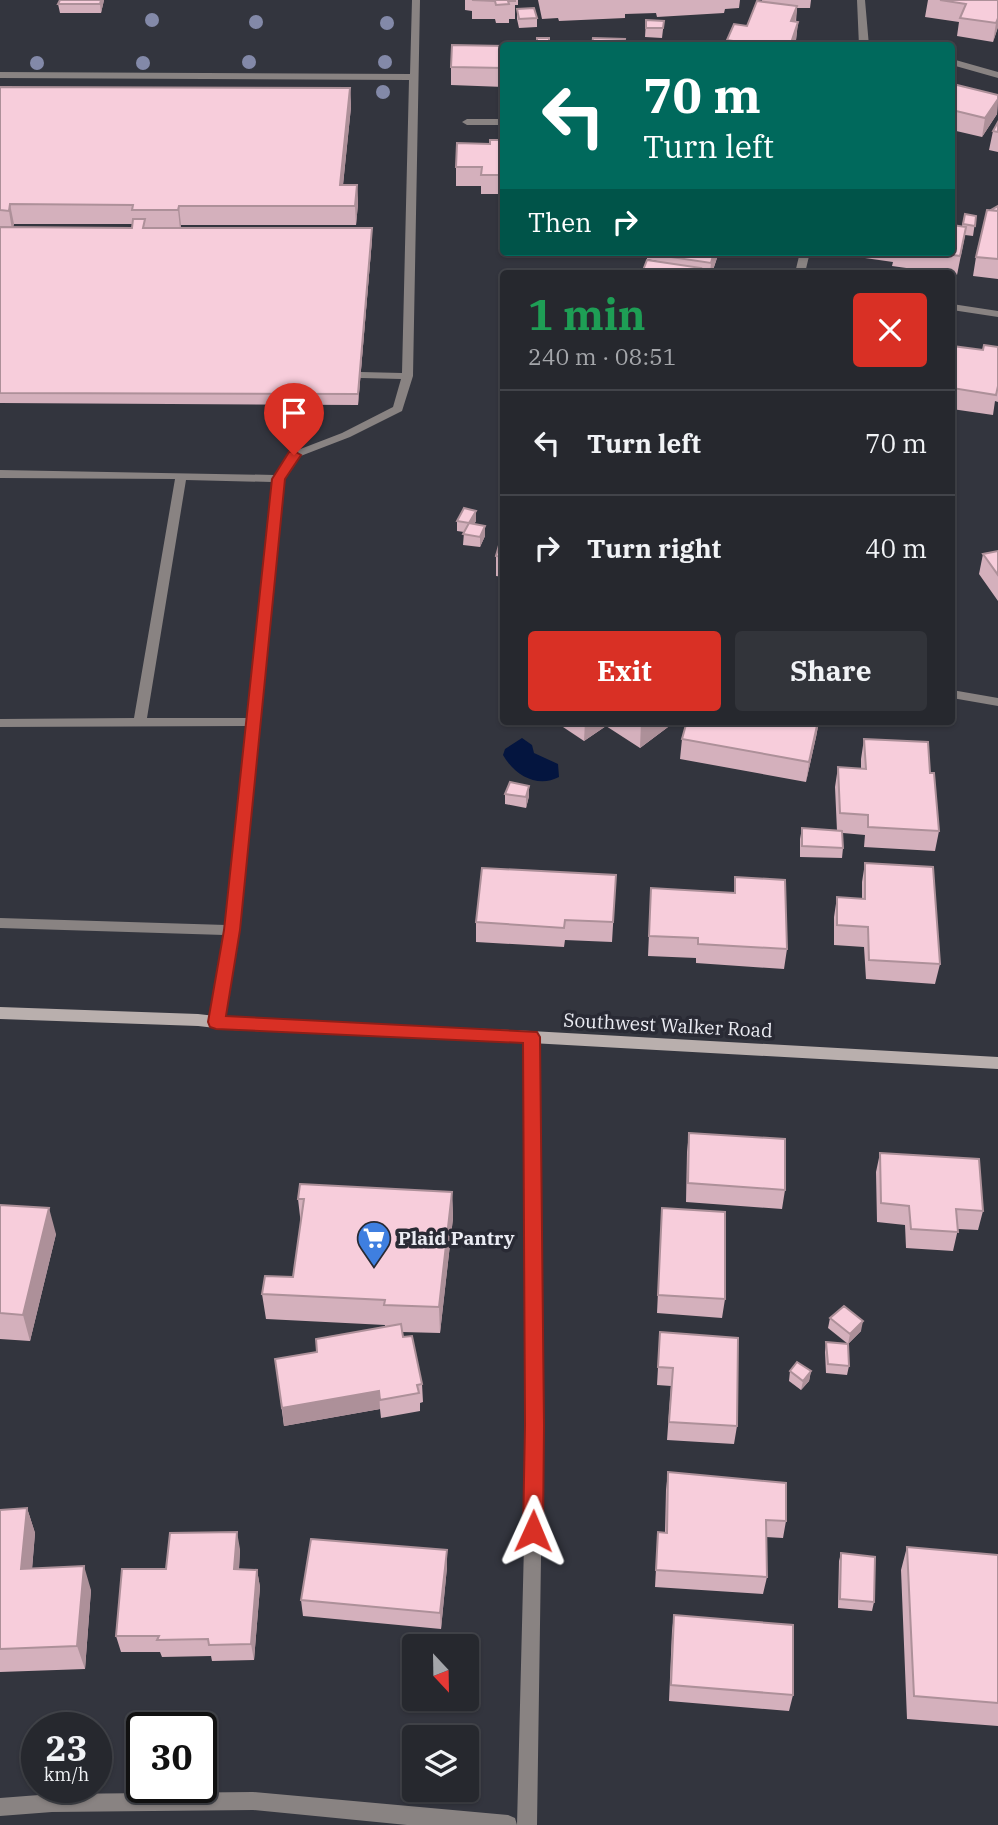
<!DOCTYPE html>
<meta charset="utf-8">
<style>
body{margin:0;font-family:"IBM Plex Serif",serif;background:#32343a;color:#f1f3f6;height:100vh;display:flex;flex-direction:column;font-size:26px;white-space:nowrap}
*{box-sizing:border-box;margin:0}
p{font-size:23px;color:#a4a6aa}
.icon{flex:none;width:38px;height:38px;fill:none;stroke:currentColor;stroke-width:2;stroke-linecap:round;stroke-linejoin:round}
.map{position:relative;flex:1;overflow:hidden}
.details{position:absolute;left:500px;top:270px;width:455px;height:455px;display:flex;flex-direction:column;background:#26282e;border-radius:7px;box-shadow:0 2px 5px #0004,0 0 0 2px #42444a}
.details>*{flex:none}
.top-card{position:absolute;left:500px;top:42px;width:455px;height:214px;border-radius:7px;box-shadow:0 2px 5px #0004,0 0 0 2px #42444a;background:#00695c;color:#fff;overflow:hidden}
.needle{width:46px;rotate:158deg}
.buttons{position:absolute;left:402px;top:1634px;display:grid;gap:14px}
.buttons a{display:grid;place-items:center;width:77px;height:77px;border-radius:7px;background:#26282e;box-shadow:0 2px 5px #0004,0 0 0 2px #42444a;font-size:35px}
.speed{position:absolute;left:21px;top:1712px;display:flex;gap:14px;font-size:35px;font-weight:700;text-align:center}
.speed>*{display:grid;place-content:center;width:91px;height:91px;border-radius:50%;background:#26282e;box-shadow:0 2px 5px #0004,0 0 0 2px #42444a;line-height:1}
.speed small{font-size:18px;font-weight:400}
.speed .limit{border:4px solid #111;border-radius:10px;background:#fff;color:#111}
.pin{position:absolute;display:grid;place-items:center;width:60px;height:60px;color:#fff;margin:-72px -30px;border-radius:50% 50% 50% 0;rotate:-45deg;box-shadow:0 0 7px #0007}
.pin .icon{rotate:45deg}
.me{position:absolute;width:77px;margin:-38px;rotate:1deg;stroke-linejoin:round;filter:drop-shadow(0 0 5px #0008)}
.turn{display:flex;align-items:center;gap:24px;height:147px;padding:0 28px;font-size:32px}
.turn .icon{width:91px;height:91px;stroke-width:2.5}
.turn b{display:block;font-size:49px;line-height:60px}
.then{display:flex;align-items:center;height:66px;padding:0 28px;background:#0003;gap:14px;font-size:26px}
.round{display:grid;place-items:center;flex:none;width:74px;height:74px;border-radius:7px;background:#32343a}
.overview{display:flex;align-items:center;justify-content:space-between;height:119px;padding:0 28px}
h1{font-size:42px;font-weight:700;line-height:52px;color:#1e9e55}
.action{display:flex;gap:14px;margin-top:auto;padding:14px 28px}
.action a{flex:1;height:80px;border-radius:7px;background:#d93025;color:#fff;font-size:28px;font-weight:700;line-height:80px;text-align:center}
.action a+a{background:#32343a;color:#f1f3f6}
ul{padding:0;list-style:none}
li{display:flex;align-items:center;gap:21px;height:105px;padding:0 28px;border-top:2px solid #42444a}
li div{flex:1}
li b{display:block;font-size:26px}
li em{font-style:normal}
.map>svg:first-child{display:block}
.water{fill:#04153f}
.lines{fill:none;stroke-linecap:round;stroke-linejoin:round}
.lane{fill:#898382;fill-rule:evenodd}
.street{fill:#898382;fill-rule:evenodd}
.secondary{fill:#b9afad;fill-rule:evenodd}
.tree{fill:#8389a8}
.wall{fill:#d4b0bc;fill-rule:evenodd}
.shaded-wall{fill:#ad9099}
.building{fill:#f7cddb;stroke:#ad9099;stroke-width:2}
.route{fill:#d93025;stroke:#8d1f18;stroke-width:2}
.labels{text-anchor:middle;stroke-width:7;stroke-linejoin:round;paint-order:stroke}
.street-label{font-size:19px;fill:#ebecf3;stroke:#292a34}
.poi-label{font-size:19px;font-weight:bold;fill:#ebecf3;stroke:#292a34;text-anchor:start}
</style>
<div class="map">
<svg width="998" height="1825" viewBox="0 0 998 1825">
<rect width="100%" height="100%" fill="#33353e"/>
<path class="water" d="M 522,738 L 532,745 L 534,753 L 558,764 L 559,777 C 538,788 515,776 503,755 L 505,749 Z"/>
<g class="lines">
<path class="lane" d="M 412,0 L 420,0 L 413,376 L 402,411 L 350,437 L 298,457 L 284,479 L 239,930 L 223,1022 L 221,1026 L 211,1026 L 209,1022 L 224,935 L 0,928 L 0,918 L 226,925 L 246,726 L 0,727 L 0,719 L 134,718 L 175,479 L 0,478 L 0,470 L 275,475 L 290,453 L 342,433 L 393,407 L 401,379 L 361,378 L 355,375 L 361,372 L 402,373 L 409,80 L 0,78 L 0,72 L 410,74 ZM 186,480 L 272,482 L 247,718 L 147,718 Z"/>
<path class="street" d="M 857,0 L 865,0 L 869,46 L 859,46 Z
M 952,59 L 998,72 L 998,78 L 952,65 Z
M 504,119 L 504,125 L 467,125 L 462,122 L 467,119 Z
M 800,252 L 810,252 L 805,273 L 795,273 Z
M 952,304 L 998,311 L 998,317 L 952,310 Z
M 952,690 L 998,698 L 998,706 L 952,698 Z
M 531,1031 L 536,1033 L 538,1037 L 543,1425 L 537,1825 L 407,1825 L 253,1810 L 52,1812 L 0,1816 L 0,1798 L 52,1794 L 253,1792 L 508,1815 L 515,1818 L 517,1825 L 527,1425 L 524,1037 L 526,1033 Z"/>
<path class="secondary" d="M 0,1007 L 198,1014 L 233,1018 L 531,1031 L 998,1057 L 998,1069 L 531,1043 L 233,1030 L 198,1026 L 0,1019 Z"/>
</g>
<g class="tree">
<circle cx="152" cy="20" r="7"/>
<circle cx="256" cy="22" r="7"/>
<circle cx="387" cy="23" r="7"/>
<circle cx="249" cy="62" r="7"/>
<circle cx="385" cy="62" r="7"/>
<circle cx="37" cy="63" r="7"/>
<circle cx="143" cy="63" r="7"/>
<circle cx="383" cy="92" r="7"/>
</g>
<path class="wall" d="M 104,0 L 101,13 L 60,13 L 58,4 Z
M 465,0 L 518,0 L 518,5 L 515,5 L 515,19 L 509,19 L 509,23 L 496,23 L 495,19 L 472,19 L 472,11 L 465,10 Z
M 538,0 L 740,0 L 739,8 L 725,9 L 724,13 L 657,17 L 656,13 L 625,14 L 625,18 L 559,21 L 558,18 L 542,19 Z
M 762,0 L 811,0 L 810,8 L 797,8 L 796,22 L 798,22 L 796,40 L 794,46 L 727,46 L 727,40 L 747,26 L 762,2 Z
M 928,0 L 998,0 L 998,27 L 993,42 L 957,36 L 959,22 L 925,17 Z
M 517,9 L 537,18 L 537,27 L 519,28 L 517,19 Z
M 646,20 L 664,21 L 662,38 L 645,37 Z
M 504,46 L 504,87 L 451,85 L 451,67 Z
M 0,87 L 350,88 L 351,107 L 343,185 L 357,185 L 358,204 L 356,225 L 181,225 L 181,228 L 372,239 L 358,405 L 0,403 ZM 14,224 L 132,224 L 132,228 L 13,227 Z
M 952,87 L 998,95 L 997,114 L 982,137 L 952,130 Z
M 998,122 L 998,152 L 989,150 L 993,131 Z
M 504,140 L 504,194 L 481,194 L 481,186 L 456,186 L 456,167 L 490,144 Z
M 998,206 L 998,279 L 973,276 L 976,257 L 991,210 Z
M 965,214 L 976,216 L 973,236 L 965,235 L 957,275 L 952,274 L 952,273 L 942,273 L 892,266 L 893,262 L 858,257 L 859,252 L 952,252 L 962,226 Z
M 647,252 L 719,252 L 712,273 L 642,273 L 657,261 L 647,259 Z
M 952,346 L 983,350 L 998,347 L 998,402 L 995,401 L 993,415 L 952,409 Z
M 457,521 L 476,521 L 474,524 L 485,536 L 480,547 L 463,545 L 464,532 L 457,531 Z
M 504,531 L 504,577 L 496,576 L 496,556 Z
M 998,551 L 998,601 L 979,574 L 983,554 Z
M 554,721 L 676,721 L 640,748 L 606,726 L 584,741 Z
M 819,721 L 816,737 L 806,782 L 680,759 L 682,739 Z
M 864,739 L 930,773 L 939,831 L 935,851 L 864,847 L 865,835 L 843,833 L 843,848 L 842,858 L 800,857 L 800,839 L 802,828 L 837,831 L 835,787 L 838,767 L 861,769 L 861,759 Z
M 505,794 L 529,796 L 526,808 L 505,804 Z
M 865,863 L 940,964 L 935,984 L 866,979 L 864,947 L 834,945 L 834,917 L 837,897 L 862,899 L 862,882 Z
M 616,875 L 612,942 L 565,940 L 564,947 L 476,942 L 476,922 Z
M 735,877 L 787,949 L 784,969 L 696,963 L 696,958 L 648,956 L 651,888 L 734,893 Z
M 689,1133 L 785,1190 L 782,1209 L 686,1202 L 687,1152 Z
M 880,1153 L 983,1211 L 978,1230 L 958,1229 L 953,1251 L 906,1248 L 905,1225 L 877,1222 L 876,1172 Z
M 452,1192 L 453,1218 L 440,1333 L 402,1332 L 403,1337 L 422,1384 L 423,1402 L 420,1403 L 420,1411 L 381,1418 L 380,1409 L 284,1426 L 275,1359 L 317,1352 L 385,1327 L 385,1325 L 266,1319 L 262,1294 L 293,1277 L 301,1225 L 298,1199 Z
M 0,1205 L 56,1234 L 30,1341 L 0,1339 Z
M 662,1208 L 725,1299 L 722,1318 L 657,1313 Z
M 830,1318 L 861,1331 L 848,1344 L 849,1366 L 847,1375 L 826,1373 L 825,1352 L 826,1342 L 848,1344 L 828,1328 Z
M 660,1332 L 737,1426 L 734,1444 L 667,1440 L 671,1386 L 657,1385 Z
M 790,1371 L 811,1371 L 809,1381 L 801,1390 L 789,1381 Z
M 668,1472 L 786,1521 L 783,1538 L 766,1537 L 767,1577 L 763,1594 L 655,1587 L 658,1532 L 665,1533 L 666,1490 Z
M 27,1508 L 35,1533 L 32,1569 L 91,1590 L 85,1669 L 0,1672 L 0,1510 Z
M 907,1547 L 998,1555 L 998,1726 L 907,1719 L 901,1570 Z
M 240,1549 L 239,1569 L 257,1570 L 260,1587 L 254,1660 L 212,1661 L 211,1656 L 162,1657 L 160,1652 L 121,1652 L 116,1636 Z
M 447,1550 L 447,1567 L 441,1629 L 303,1616 L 301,1600 Z
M 841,1553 L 874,1602 L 872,1611 L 838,1608 L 839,1561 Z
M 674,1615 L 793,1695 L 789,1711 L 669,1701 L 672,1631 Z"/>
<path class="shaded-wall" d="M 101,0 L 104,0 L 101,13 L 100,4 Z
M 797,6 L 795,25 L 791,21 Z
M 998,18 L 998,27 L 993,42 L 996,23 Z
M 798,22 L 796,40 L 794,46 L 790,46 Z
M 350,88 L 351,107 L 341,204 L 340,185 Z
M 998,99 L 997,114 L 982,137 L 985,118 Z
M 357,185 L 358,204 L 356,225 L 355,206 Z
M 10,204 L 14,224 L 12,230 L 9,211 Z
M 179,206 L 181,225 L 180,229 L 178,210 Z
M 372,228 L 372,239 L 358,405 L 358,394 Z
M 714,252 L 719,252 L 712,273 L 710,273 L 711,263 Z
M 476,511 L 476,521 L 469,533 L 469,523 Z
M 485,526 L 485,536 L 480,547 L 480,537 Z
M 585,721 L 606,721 L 606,726 L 584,741 Z
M 641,721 L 676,721 L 640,748 Z
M 819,721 L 816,737 L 806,782 L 809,762 Z
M 529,786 L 529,796 L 526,808 L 526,797 Z
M 452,1192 L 453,1218 L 440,1333 L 439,1307 Z
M 49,1208 L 56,1234 L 30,1341 L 23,1315 Z
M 863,1321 L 861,1331 L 848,1344 L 850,1334 Z
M 811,1371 L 809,1381 L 801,1390 L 803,1381 Z
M 379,1391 L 380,1409 L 284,1426 L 282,1408 Z
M 27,1508 L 35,1533 L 30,1593 L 21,1569 Z
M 237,1532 L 240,1549 L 238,1586 L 234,1569 Z
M 447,1550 L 447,1567 L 441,1629 L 440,1613 Z
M 84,1566 L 91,1590 L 85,1669 L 77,1646 Z
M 257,1570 L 260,1587 L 254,1660 L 251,1644 Z"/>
<path class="building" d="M 60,0 L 101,0 L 100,4 L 58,4 Z
M 472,0 L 515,0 L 515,1 L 508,1 L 509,4 L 496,5 L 495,1 Z
M 940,0 L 998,0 L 998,18 L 996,23 L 960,18 L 966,4 Z
M 757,1 L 797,6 L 791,21 L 798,22 L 790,46 L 763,46 L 727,40 L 734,24 L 747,26 Z
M 534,8 L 537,18 L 519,19 L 517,9 Z
M 646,20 L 664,21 L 663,28 L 646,28 Z
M 537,38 L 549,38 L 549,45 L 537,44 Z
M 593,38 L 625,39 L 624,46 L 592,46 Z
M 452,45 L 504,46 L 504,68 L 451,67 Z
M 953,84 L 998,95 L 998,99 L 985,118 L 952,110 L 952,87 Z
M 0,87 L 350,88 L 340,185 L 357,185 L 355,206 L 179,206 L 178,210 L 132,210 L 133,205 L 10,204 L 9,211 L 0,210 Z
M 998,122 L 998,132 L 993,131 Z
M 952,138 L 955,138 L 952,152 Z
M 490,140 L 504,140 L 504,175 L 481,175 L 482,167 L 456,167 L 457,143 L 490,144 Z
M 998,206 L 998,211 L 991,210 Z
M 987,210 L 998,211 L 998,259 L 976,257 Z
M 965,214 L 976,216 L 975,226 L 963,224 Z
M 133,219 L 145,219 L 143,228 L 372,228 L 358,394 L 0,393 L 0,227 L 132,228 Z
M 952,225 L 966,227 L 960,256 L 934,252 L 952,252 Z
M 658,252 L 714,252 L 711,263 L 657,255 Z
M 647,260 L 701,268 L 699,273 L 642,273 Z
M 984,345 L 998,347 L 998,386 L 996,395 L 952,388 L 952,346 L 983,350 Z
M 464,508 L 476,511 L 469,523 L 457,521 Z
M 469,523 L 485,526 L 480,537 L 463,534 Z
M 503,531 L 504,531 L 504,557 L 496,556 Z
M 998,551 L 998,575 L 983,554 Z
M 687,721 L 818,721 L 809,762 L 682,739 Z
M 864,739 L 928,742 L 930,773 L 934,773 L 939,831 L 868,827 L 868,815 L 840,813 L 838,767 L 866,769 Z
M 510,782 L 529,786 L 526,797 L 505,794 Z
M 802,828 L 842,831 L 843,848 L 802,846 Z
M 865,863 L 933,867 L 940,964 L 869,960 L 868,927 L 837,925 L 837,897 L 865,899 Z
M 482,868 L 616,875 L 613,922 L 565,920 L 564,928 L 476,922 Z
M 735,877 L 785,880 L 787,949 L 698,944 L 698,938 L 649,936 L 651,888 L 735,893 Z
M 689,1133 L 785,1139 L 785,1190 L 688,1183 Z
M 880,1153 L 979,1159 L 983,1211 L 956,1209 L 958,1232 L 911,1229 L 909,1206 L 881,1203 Z
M 300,1184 L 452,1192 L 439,1307 L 384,1305 L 385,1300 L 262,1294 L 265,1276 L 293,1277 L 304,1199 L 298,1199 Z
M 0,1205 L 49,1208 L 23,1315 L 0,1313 Z
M 662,1208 L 725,1212 L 725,1299 L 658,1295 Z
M 844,1306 L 863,1321 L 850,1334 L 830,1318 Z
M 401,1324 L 403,1337 L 412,1336 L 422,1384 L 417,1385 L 419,1393 L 380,1400 L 379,1391 L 282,1408 L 275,1359 L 317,1352 L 316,1339 Z
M 660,1332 L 738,1338 L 737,1426 L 669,1422 L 673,1368 L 658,1367 Z
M 826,1342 L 848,1344 L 849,1366 L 828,1364 Z
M 797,1362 L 811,1371 L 803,1381 L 790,1371 Z
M 668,1472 L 786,1483 L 786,1521 L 766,1520 L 767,1577 L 656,1570 L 658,1532 L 667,1533 Z
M 27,1508 L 21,1569 L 84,1566 L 77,1646 L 0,1649 L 0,1510 Z
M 237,1532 L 234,1569 L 257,1570 L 251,1644 L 209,1645 L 208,1639 L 157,1640 L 159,1636 L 116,1636 L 122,1569 L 166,1569 L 170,1533 Z
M 311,1539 L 447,1550 L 440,1613 L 301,1600 Z
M 907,1547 L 998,1555 L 998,1703 L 914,1696 Z
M 841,1553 L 875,1557 L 874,1602 L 840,1599 Z
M 674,1615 L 793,1625 L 793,1695 L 671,1685 Z"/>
<path class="route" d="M 294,451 L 301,455 L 285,479 L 240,930 L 226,1016 L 537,1032 L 540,1037 L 544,1425 L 543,1531 L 540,1538 L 533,1541 L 526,1538 L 523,1531 L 525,1425 L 523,1043 L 216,1029 L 210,1027 L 208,1022 L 224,930 L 272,479 L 289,452 Z"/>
<defs>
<symbol id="supermarket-pin" viewBox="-11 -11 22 30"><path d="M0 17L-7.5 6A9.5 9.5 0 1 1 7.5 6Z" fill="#3f7fe0" stroke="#292a34"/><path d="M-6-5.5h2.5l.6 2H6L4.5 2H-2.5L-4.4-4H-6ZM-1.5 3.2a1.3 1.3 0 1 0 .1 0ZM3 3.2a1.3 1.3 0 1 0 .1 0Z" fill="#fff"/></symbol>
</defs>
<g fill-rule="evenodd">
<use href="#supermarket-pin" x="355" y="1219" width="38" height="52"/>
</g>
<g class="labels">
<g class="street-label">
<text transform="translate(668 1025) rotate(3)" y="7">Southwest Walker Road</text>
</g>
<g class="poi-label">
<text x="398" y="1245">Plaid Pantry</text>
</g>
</g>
</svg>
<div class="buttons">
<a><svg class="needle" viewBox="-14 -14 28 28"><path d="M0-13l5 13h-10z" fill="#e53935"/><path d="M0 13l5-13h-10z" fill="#a4a6aa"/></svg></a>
<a><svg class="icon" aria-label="layers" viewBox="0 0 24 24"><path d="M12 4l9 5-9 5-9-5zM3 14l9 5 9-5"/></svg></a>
</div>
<div class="speed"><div>23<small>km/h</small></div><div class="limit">30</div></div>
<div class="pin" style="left:294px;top:455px;background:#d93025"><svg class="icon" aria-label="arrive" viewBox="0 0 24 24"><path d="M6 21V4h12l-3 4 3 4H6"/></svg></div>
<svg class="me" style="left:533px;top:1531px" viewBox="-20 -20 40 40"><path d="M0-17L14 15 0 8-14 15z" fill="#d93025" stroke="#fff" stroke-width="4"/></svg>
<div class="top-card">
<div class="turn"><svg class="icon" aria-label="left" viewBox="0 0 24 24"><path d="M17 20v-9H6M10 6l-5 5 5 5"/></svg><div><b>70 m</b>Turn left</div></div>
<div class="then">Then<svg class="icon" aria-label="right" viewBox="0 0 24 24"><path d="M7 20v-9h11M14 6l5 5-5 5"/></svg></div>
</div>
<section class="details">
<div class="overview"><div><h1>1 min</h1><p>240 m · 08:51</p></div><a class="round" style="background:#d93025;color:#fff"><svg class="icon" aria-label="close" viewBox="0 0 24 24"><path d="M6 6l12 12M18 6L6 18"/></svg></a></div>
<ul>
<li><svg class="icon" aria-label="left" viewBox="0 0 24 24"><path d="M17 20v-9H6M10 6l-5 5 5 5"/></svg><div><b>Turn left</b></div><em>70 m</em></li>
<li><svg class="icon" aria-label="right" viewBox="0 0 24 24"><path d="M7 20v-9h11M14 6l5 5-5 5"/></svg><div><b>Turn right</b></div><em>40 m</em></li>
</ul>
<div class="action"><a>Exit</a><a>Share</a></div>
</section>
</div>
